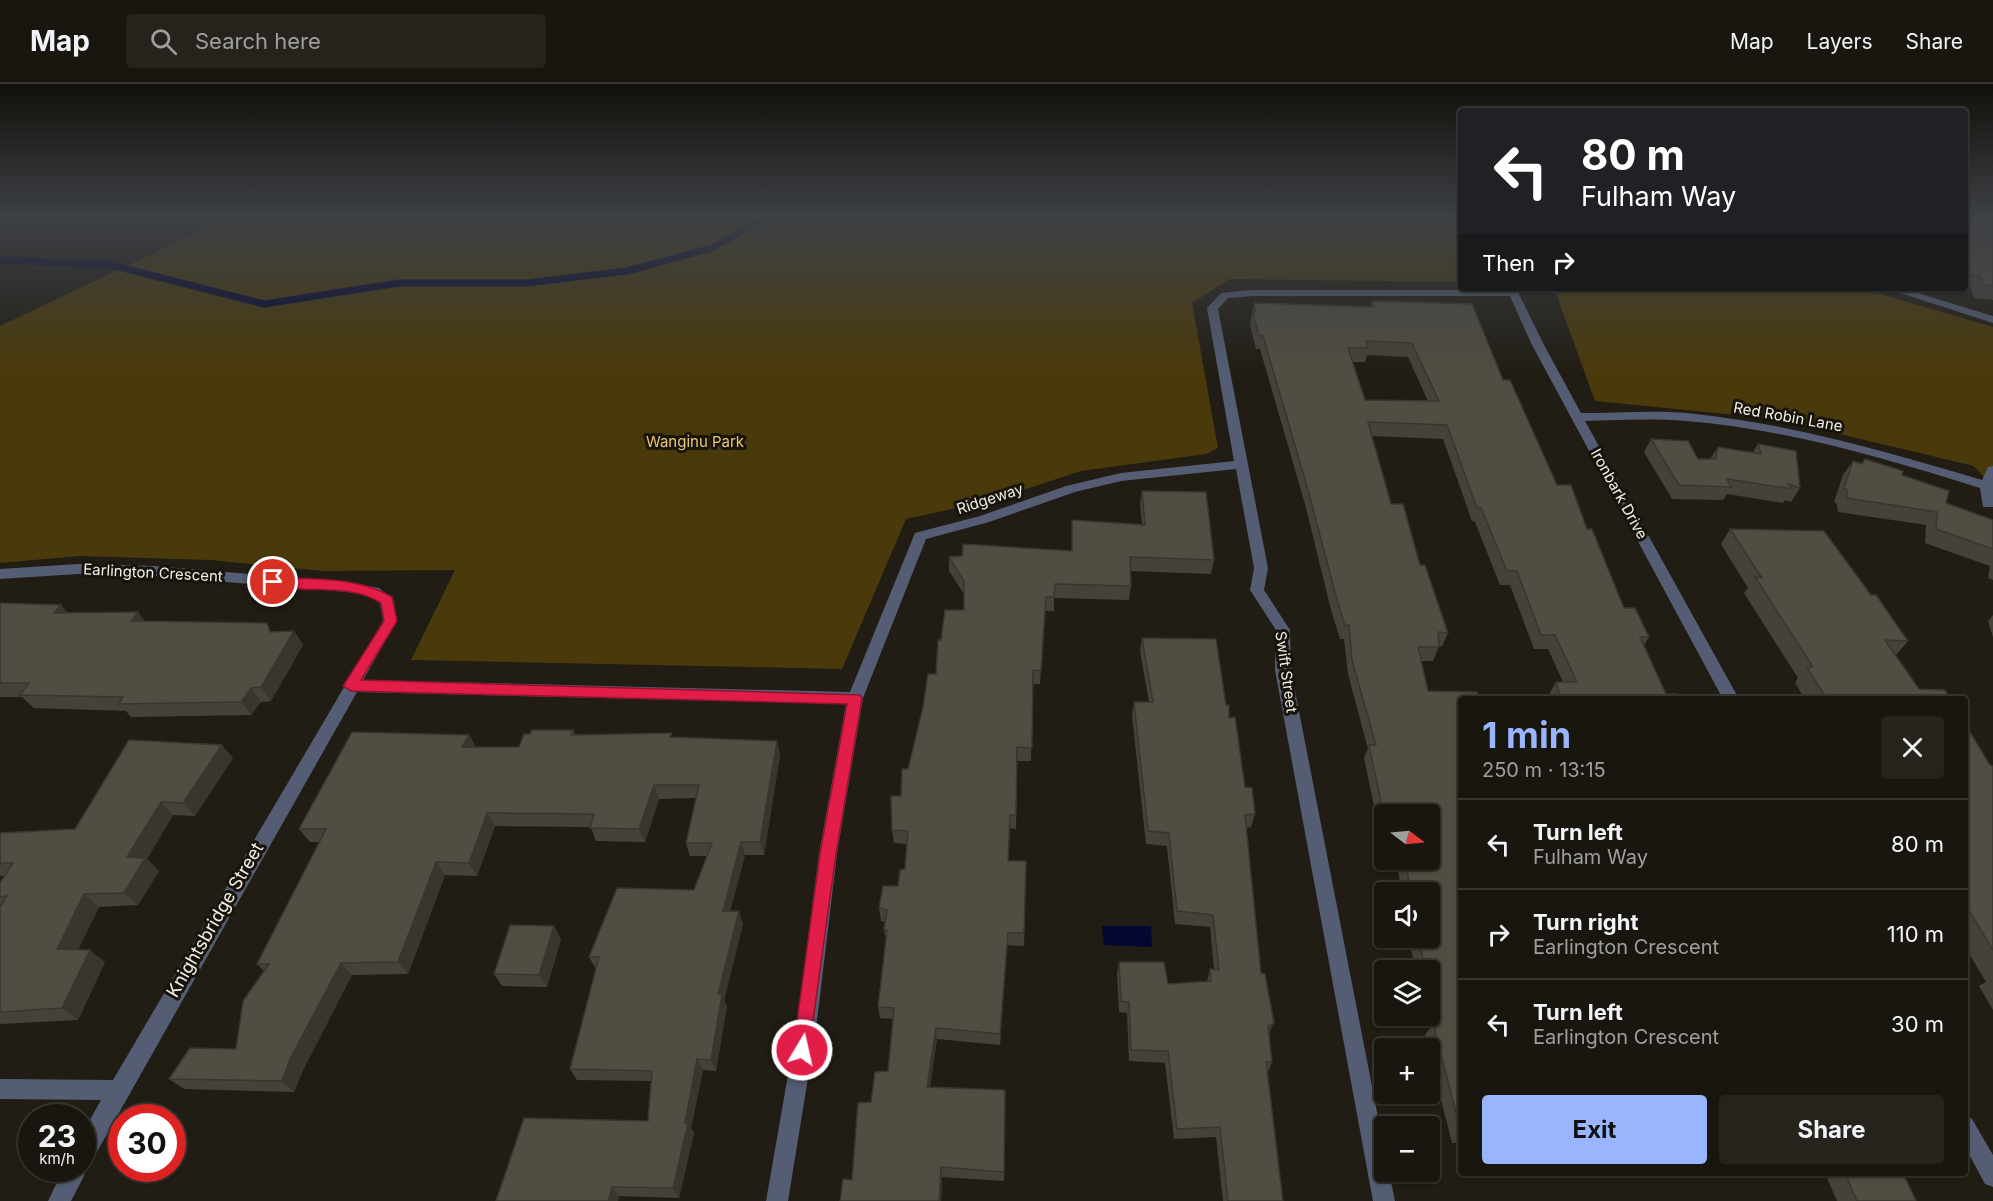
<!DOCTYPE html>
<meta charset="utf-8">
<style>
body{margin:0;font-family:Inter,sans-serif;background:#26231d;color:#f1f3f6;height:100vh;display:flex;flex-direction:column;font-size:22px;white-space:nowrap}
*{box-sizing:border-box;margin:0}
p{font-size:20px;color:#9f9f9e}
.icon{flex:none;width:33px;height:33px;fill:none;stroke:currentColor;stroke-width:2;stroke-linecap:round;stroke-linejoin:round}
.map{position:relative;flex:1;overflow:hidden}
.details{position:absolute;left:1458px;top:612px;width:510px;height:480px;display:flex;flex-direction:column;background:#19160f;border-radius:6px;box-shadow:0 2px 4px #0004,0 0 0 2px #37352f}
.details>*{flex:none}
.banner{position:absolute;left:1458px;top:24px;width:510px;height:183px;border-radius:6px;box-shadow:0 2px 4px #0004,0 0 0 2px #37352f;background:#202124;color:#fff;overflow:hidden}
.needle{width:39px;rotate:106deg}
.buttons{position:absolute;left:1374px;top:720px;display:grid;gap:12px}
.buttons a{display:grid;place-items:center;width:66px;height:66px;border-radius:6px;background:#19160f;box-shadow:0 2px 4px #0004,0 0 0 2px #37352f;font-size:30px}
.speed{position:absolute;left:18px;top:1020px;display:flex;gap:12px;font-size:30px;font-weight:700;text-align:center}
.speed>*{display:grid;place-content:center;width:78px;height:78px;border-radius:50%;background:#19160f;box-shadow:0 2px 4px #0004,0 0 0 2px #37352f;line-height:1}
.speed small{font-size:15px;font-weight:400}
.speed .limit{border:9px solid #d22;background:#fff;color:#111}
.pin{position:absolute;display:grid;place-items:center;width:51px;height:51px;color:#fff;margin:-26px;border:3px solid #fff;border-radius:50%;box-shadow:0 2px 6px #0007}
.me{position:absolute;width:66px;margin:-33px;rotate:9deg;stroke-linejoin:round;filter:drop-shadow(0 0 4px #0008)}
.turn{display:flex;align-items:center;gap:21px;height:126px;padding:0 24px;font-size:27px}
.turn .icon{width:78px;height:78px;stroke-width:2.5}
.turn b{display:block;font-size:42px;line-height:51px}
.then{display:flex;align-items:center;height:57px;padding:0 24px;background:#0003;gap:12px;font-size:22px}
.round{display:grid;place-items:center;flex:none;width:63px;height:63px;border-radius:6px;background:#26231d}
.head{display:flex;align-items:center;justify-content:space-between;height:102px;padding:0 24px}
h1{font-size:36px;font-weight:700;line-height:45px;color:#99b5fd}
.action{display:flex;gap:12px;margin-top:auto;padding:12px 24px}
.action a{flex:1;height:69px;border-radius:6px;background:#99b5fd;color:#111;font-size:24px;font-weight:700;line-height:69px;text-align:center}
.action a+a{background:#26231d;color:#f1f3f6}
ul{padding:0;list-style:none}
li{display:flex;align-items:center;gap:18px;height:90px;padding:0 24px;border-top:2px solid #37352f}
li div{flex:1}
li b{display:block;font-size:22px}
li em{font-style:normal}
header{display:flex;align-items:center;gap:36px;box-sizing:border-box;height:84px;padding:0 30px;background:#19160f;border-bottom:2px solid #37352f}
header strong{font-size:28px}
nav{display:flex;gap:33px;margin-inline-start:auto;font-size:21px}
.search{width:420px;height:54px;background:#26231d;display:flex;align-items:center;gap:15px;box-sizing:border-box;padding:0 21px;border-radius:6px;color:#9f9f9e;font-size:22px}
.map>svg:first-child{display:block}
.green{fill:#4a3a0b}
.water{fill:#030731}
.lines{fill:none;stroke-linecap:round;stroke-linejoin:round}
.stream{stroke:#030731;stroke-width:7}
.minor{fill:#545d73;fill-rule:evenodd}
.wall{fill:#464239;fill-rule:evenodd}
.shaded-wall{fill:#39362e}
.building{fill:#514d42;stroke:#39362e;stroke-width:1.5;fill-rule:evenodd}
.route{fill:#e11d48;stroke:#92132f;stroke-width:1.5}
.labels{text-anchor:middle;stroke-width:6;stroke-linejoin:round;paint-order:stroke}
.street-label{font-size:15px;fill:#f3f0ea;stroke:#18140b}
.park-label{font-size:15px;fill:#eac871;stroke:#18140b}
.near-street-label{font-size:18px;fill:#f3f0ea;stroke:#18140b}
</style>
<header>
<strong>Map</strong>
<div class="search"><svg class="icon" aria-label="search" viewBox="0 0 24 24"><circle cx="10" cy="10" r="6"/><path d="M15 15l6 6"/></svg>Search here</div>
<nav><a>Map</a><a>Layers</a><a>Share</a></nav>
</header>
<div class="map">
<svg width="1993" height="1117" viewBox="0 0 1993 1117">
<rect width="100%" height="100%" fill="#211d14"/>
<path class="green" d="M 230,133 L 1451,133 L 1461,139 L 1461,198 L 1230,195 L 1192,219 L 1218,364 L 1206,370 L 1081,387 L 992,416 L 906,435 L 842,585 L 411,576 L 455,486 L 324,487 L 211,476 L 79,472 L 0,479 L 0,242 Z
M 1554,204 L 1860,204 L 1993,243 L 1993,403 L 1974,382 L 1777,335 L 1595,317 Z"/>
<path class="water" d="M 1102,842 L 1151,842 L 1152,863 L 1104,861 Z"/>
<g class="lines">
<path class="stream" d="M 0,176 L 111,181 L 264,220 L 399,199 L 527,199 L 627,187 L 712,164 L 766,133"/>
<path class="minor" d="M 1506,204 L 1516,204 L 1544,261 L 1581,329 C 1616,329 1652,326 1687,329 C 1787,339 1886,367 1982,396 L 1988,383 L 1993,382 L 1993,423 L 1983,423 L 1980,404 C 1884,374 1786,345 1686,337 C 1653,334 1619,336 1585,337 L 1739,615 L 1723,615 L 1532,261 L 1510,212 L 1252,212 L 1228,214 L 1218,225 L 1268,484 L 1264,506 L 1290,546 L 1291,586 L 1384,1064 L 1384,1088 L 1389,1088 L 1395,1117 L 1373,1117 L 1275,586 L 1276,546 L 1250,506 L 1254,484 L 1236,385 L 1121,397 L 1075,408 L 989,438 L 926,455 L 863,614 L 837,770 L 816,945 L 788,1117 L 766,1117 L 796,945 L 819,770 L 846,620 L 357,608 L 90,1080 L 86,1081 L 84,1092 L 71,1117 L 48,1117 L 64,1084 L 82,1084 L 82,1050 L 101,1016 L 0,1015 L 0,995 L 113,996 L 383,537 L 380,519 L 370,512 L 347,508 L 154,492 L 78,490 L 0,495 L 0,485 L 78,480 L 154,482 L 347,498 L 379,504 L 394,517 L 397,537 L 363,596 L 850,608 L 915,449 L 980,432 L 1066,402 L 1121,389 L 1234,377 L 1207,224 L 1221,209 L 1252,206 L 1507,206 Z
M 1885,204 L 1901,204 L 1993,232 L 1993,239 Z
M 1965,1031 L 1972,1035 L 1993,1071 L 1993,1103 L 1985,1100 L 1965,1063 Z"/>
</g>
<path class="wall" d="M 1965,133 L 1993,133 L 1993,216 L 1974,214 L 1971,205 L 1965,204 Z
M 1372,217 L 1503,296 L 1557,401 L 1587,445 L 1624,524 L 1649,553 L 1644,561 L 1666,610 L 1679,615 L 1549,615 L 1548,612 L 1556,598 L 1563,598 L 1548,565 L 1534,565 L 1510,501 L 1500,501 L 1475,438 L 1472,437 L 1443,355 L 1372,352 L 1391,420 L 1420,481 L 1448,549 L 1442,562 L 1439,562 L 1433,577 L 1421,577 L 1428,607 L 1461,615 L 1461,1059 L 1452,1059 L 1425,951 L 1431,943 L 1428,932 L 1430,932 L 1430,886 L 1416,886 L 1408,854 L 1430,854 L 1430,808 L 1402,808 L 1396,776 L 1430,776 L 1430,730 L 1384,730 L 1384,750 L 1380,750 L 1364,674 L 1368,665 L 1348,590 L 1344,555 L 1340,555 L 1331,526 L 1305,420 L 1260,265 L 1256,265 L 1250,241 L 1254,219 L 1370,223 ZM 1367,271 L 1408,273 L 1428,317 L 1365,316 L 1353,278 L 1365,278 Z
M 1651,355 L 1698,375 L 1710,375 L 1718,363 L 1753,368 L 1758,360 L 1800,404 L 1791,418 L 1785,416 L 1783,419 L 1727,410 L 1723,416 L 1672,415 L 1644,368 Z
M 1853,377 L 1902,391 L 1946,419 L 1993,436 L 1993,496 L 1988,494 L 1990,482 L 1925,459 L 1926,441 L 1838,428 L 1837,420 L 1834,418 L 1843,391 Z
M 1142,407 L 1214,476 L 1211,490 L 1130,487 L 1131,502 L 1129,516 L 1054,514 L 1054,527 L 1045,527 L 1040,600 L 1032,600 L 1031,677 L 1017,677 L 1016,745 L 1010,744 L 1008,777 L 1026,777 L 1024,862 L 1007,861 L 1000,961 L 937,955 L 930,1003 L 1005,1006 L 1004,1097 L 942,1093 L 941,1117 L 840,1117 L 852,1096 L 871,1018 L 888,987 L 893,935 L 880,934 L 878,923 L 886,856 L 884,846 L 885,838 L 881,837 L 879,824 L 898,802 L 905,785 L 907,760 L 894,759 L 892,746 L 908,685 L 936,590 L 941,556 L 964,526 L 964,510 L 949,487 L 949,473 L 1072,467 L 1072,436 L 1142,440 L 1140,420 Z
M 1730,445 L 1871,511 L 1908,557 L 1896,571 L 1919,605 L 1950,615 L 1805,615 L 1795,599 L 1798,594 L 1744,509 L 1748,504 L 1721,460 Z
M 0,519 L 67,529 L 145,537 L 273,548 L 294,547 L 303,561 L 271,617 L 261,618 L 251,631 L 131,633 L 126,627 L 34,624 L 22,613 L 0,613 Z
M 1993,531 L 1993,553 L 1988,537 Z
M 1142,554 L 1226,621 L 1245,703 L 1255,730 L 1251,743 L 1246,744 L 1261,889 L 1272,978 L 1268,988 L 1283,1117 L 1223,1117 L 1216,1053 L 1174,1055 L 1165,979 L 1129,977 L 1127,929 L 1119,928 L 1117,890 L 1119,878 L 1168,900 L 1207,897 L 1210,885 L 1214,885 L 1210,843 L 1175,840 L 1167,762 L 1146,760 L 1132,631 L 1134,618 L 1149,618 L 1140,567 Z
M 1965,640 L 1990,681 L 1993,682 L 1993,926 L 1979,902 L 1986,898 L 1965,863 Z
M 573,646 L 575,650 L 777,657 L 780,671 L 764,771 L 745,771 L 730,827 L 743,840 L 724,916 L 727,922 L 716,987 L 703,986 L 691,1044 L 694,1049 L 679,1114 L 619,1112 L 618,1117 L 496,1117 L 648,1037 L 651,997 L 577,996 L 570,985 L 596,885 L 589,873 L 694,806 L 707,772 L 690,772 L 686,759 L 696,714 L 659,715 L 645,758 L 596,757 L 591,743 L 495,742 L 477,792 L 445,791 L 408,890 L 352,891 L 303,986 L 294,1008 L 184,1005 L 169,995 L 236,965 L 264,887 L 257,880 L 319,758 L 310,758 L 299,745 L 469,651 L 476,663 L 519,663 L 530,650 Z
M 233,674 L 195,732 L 173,731 L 147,775 L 159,787 L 138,821 L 99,823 L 78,865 L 105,878 L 78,936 L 0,940 L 0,823 L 1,821 L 0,820 L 0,799 L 5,792 L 0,792 L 0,749 L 75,745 Z
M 561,855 L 547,903 L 502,902 L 494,890 Z
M 1835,1089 L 1903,1089 L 1916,1117 L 1837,1117 L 1827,1094 Z"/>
<path class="shaded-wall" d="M 61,521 L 73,535 L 54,529 Z
M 138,528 L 149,542 L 131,537 Z
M 294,547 L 303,561 L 271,617 L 261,603 Z
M 251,604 L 261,618 L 251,631 L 241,618 Z
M 469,651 L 476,664 L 462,663 Z
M 777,657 L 780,671 L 764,771 L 760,758 Z
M 222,661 L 233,674 L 195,732 L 183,719 Z
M 654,701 L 659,715 L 645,758 L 639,745 Z
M 161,718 L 173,731 L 147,775 L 159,787 L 138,821 L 124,809 L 127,773 Z
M 487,729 L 495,742 L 477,792 L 469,779 Z
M 741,758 L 745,771 L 727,839 L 723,827 Z
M 436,778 L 445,791 L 408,890 L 398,878 Z
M 84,810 L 99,823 L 73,877 L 57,865 Z
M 739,827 L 743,840 L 724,916 L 727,922 L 716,987 L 711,976 L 718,910 Z
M 554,842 L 561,855 L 547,903 L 539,891 Z
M 1008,849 L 1007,861 L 1000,961 L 1000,950 Z
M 90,866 L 105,878 L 78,936 L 62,924 Z
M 341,879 L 352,891 L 303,986 L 294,1008 L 282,997 L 290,975 Z
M 1274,939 L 1269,950 L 1263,953 L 1268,942 Z
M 936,944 L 937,955 L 928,1014 L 927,1003 Z
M 697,975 L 703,986 L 691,1044 L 694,1049 L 679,1114 L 673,1104 Z
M 941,1083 L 942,1093 L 941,1117 L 939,1117 Z
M 612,1103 L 619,1112 L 618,1117 L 608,1117 Z"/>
<path class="building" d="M 1965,133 L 1993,133 L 1993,202 L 1983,201 L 1980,192 L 1965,190 Z
M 1372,217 L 1472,220 L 1503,296 L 1510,296 L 1557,401 L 1571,401 L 1587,445 L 1592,445 L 1624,524 L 1635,524 L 1649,553 L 1640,553 L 1666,610 L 1676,610 L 1679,615 L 1561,615 L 1556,598 L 1577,598 L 1555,551 L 1541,551 L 1517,487 L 1507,487 L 1481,424 L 1477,424 L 1447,341 L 1368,338 L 1391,420 L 1403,420 L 1420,481 L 1425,481 L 1448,549 L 1438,548 L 1439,563 L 1418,563 L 1428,607 L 1477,608 L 1480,615 L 1461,615 L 1461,1049 L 1433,939 L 1440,940 L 1430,898 L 1430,886 L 1426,886 L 1418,854 L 1430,854 L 1430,808 L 1411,808 L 1405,776 L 1430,776 L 1430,730 L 1384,730 L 1384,732 L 1369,661 L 1376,661 L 1352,576 L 1349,541 L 1345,542 L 1336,512 L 1308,406 L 1263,252 L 1259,252 L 1253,228 L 1256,228 L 1254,219 L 1374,223 ZM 1366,257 L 1412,259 L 1439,317 L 1365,316 L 1348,264 L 1368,264 Z
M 1651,355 L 1688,357 L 1698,375 L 1717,375 L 1715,375 L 1718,363 L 1761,370 L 1758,360 L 1796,367 L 1800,404 L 1788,400 L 1792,405 L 1727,395 L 1731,403 L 1679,401 Z
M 1865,375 L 1903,387 L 1902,391 L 1949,407 L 1946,419 L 1993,436 L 1993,465 L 1936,445 L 1937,428 L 1847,414 L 1847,406 L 1844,404 L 1853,377 L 1862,380 Z
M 1142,407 L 1206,408 L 1214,476 L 1130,473 L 1131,502 L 1055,500 L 1054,513 L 1046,513 L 1041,587 L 1033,586 L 1032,664 L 1017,663 L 1016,731 L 1010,731 L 1008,777 L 1026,777 L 1024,849 L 1008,849 L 1000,950 L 936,944 L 927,1003 L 1005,1006 L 1004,1088 L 941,1083 L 939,1117 L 840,1117 L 843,1095 L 852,1096 L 858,1019 L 871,1018 L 875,988 L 888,987 L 894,924 L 878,923 L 887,846 L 884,846 L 887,826 L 879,824 L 883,802 L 898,802 L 900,786 L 905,785 L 908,747 L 892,746 L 891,712 L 901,712 L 902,685 L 908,685 L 923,623 L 928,590 L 936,590 L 938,556 L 941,556 L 945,526 L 964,526 L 964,497 L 949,473 L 962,472 L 963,460 L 1072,467 L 1072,436 L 1145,441 Z
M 1730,445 L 1824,447 L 1871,511 L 1876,511 L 1908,557 L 1885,556 L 1919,605 L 1945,606 L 1950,615 L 1830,615 L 1829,613 L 1826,613 L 1807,584 L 1813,583 L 1755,493 L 1762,494 Z
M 0,519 L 61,521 L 54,529 L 138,528 L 131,537 L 267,539 L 270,548 L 294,547 L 261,603 L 251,604 L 241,618 L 119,620 L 123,613 L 20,611 L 29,599 L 0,599 Z
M 1142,554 L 1216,555 L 1226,621 L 1229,621 L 1229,634 L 1235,633 L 1245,703 L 1252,704 L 1255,730 L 1245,731 L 1261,889 L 1265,890 L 1274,939 L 1268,942 L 1272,978 L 1266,978 L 1283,1117 L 1228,1117 L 1220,1043 L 1177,1045 L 1168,967 L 1131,966 L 1129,918 L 1121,917 L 1119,878 L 1164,878 L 1168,900 L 1211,897 L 1210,885 L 1219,886 L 1213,831 L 1177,827 L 1169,749 L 1148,747 L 1134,618 L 1153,618 Z
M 1965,640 L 1990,681 L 1993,682 L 1993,866 L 1965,820 Z
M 532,646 L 573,646 L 571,651 L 672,649 L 670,653 L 777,657 L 760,758 L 741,758 L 723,827 L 739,827 L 718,910 L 722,911 L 711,976 L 697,975 L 685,1039 L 688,1039 L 673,1104 L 612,1103 L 608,1117 L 496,1117 L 524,1034 L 648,1037 L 652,987 L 570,985 L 599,873 L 589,873 L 617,804 L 694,806 L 712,759 L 686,759 L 699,701 L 654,701 L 639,745 L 590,744 L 594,730 L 487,729 L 469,779 L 436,778 L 398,878 L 341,879 L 290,975 L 282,997 L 169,995 L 190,964 L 236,965 L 243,917 L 269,880 L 257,880 L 326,745 L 299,745 L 352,648 L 469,651 L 462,663 L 519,663 L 524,650 L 530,650 Z
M 129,656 L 222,661 L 183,719 L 161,718 L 127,773 L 145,774 L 124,809 L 84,810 L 57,865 L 90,866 L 62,924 L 0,928 L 0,823 L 7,812 L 0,813 L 0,799 L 13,779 L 0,779 L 0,749 L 75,745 Z
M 510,841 L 554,842 L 539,891 L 494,890 Z
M 1845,1089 L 1903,1089 L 1916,1117 L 1857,1117 Z"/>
<linearGradient id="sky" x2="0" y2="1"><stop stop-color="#12100b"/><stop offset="0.46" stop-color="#3d4045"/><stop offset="1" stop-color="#3d4045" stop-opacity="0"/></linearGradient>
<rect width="1993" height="289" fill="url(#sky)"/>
<path class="route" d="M 273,493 C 311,496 358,492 392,513 L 397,537 L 361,596 L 860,611 L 862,614 L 836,770 L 808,973 L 802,975 L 795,973 L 793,966 L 820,770 L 847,620 L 351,607 L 343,602 L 384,537 L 381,519 C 348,498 305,511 268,501 L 267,498 Z"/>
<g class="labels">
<g class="street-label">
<text transform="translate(1788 333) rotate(10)" y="5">Red Robin Lane</text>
<text transform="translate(1619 410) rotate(61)" y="5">Ironbark Drive</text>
<text transform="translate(990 415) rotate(-18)" y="5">Ridgeway</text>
<text transform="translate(153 489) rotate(3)" y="5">Earlington Crescent</text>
<text transform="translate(1286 588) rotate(82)" y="5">Swift Street</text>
</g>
<g class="park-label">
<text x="695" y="363">Wanginu Park</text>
</g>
<g class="near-street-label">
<text transform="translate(215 836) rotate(-60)" y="6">Knightsbridge Street</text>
</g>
</g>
</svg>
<div class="buttons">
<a><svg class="needle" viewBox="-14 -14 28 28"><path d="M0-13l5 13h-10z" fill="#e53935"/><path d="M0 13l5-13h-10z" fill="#9f9f9e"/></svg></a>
<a><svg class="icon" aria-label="sound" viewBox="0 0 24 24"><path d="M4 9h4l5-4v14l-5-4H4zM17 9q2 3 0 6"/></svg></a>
<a><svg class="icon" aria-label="layers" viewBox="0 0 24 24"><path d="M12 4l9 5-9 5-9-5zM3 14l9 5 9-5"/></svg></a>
<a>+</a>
<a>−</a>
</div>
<div class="speed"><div>23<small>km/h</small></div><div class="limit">30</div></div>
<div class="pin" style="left:273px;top:498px;background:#d93025"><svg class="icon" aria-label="arrive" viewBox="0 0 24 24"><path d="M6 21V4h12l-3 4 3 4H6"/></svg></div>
<svg class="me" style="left:802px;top:966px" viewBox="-20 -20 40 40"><circle r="17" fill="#e11d48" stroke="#fff" stroke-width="3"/><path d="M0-11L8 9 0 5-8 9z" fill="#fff"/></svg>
<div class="banner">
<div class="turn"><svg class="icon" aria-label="left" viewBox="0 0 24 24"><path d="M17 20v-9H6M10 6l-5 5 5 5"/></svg><div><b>80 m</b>Fulham Way</div></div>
<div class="then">Then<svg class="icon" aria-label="right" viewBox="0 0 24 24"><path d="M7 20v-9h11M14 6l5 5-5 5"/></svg></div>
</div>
<section class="details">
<div class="head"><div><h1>1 min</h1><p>250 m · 13:15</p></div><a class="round"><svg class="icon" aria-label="close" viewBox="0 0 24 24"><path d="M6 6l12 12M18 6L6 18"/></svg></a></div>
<ul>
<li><svg class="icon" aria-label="left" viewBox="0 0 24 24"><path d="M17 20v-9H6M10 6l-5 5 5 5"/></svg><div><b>Turn left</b><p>Fulham Way</p></div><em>80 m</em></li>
<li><svg class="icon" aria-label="right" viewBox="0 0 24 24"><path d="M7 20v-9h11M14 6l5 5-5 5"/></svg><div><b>Turn right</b><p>Earlington Crescent</p></div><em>110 m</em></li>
<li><svg class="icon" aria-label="left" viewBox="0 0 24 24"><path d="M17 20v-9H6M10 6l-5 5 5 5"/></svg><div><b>Turn left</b><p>Earlington Crescent</p></div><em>30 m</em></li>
</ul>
<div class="action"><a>Exit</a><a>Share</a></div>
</section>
</div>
